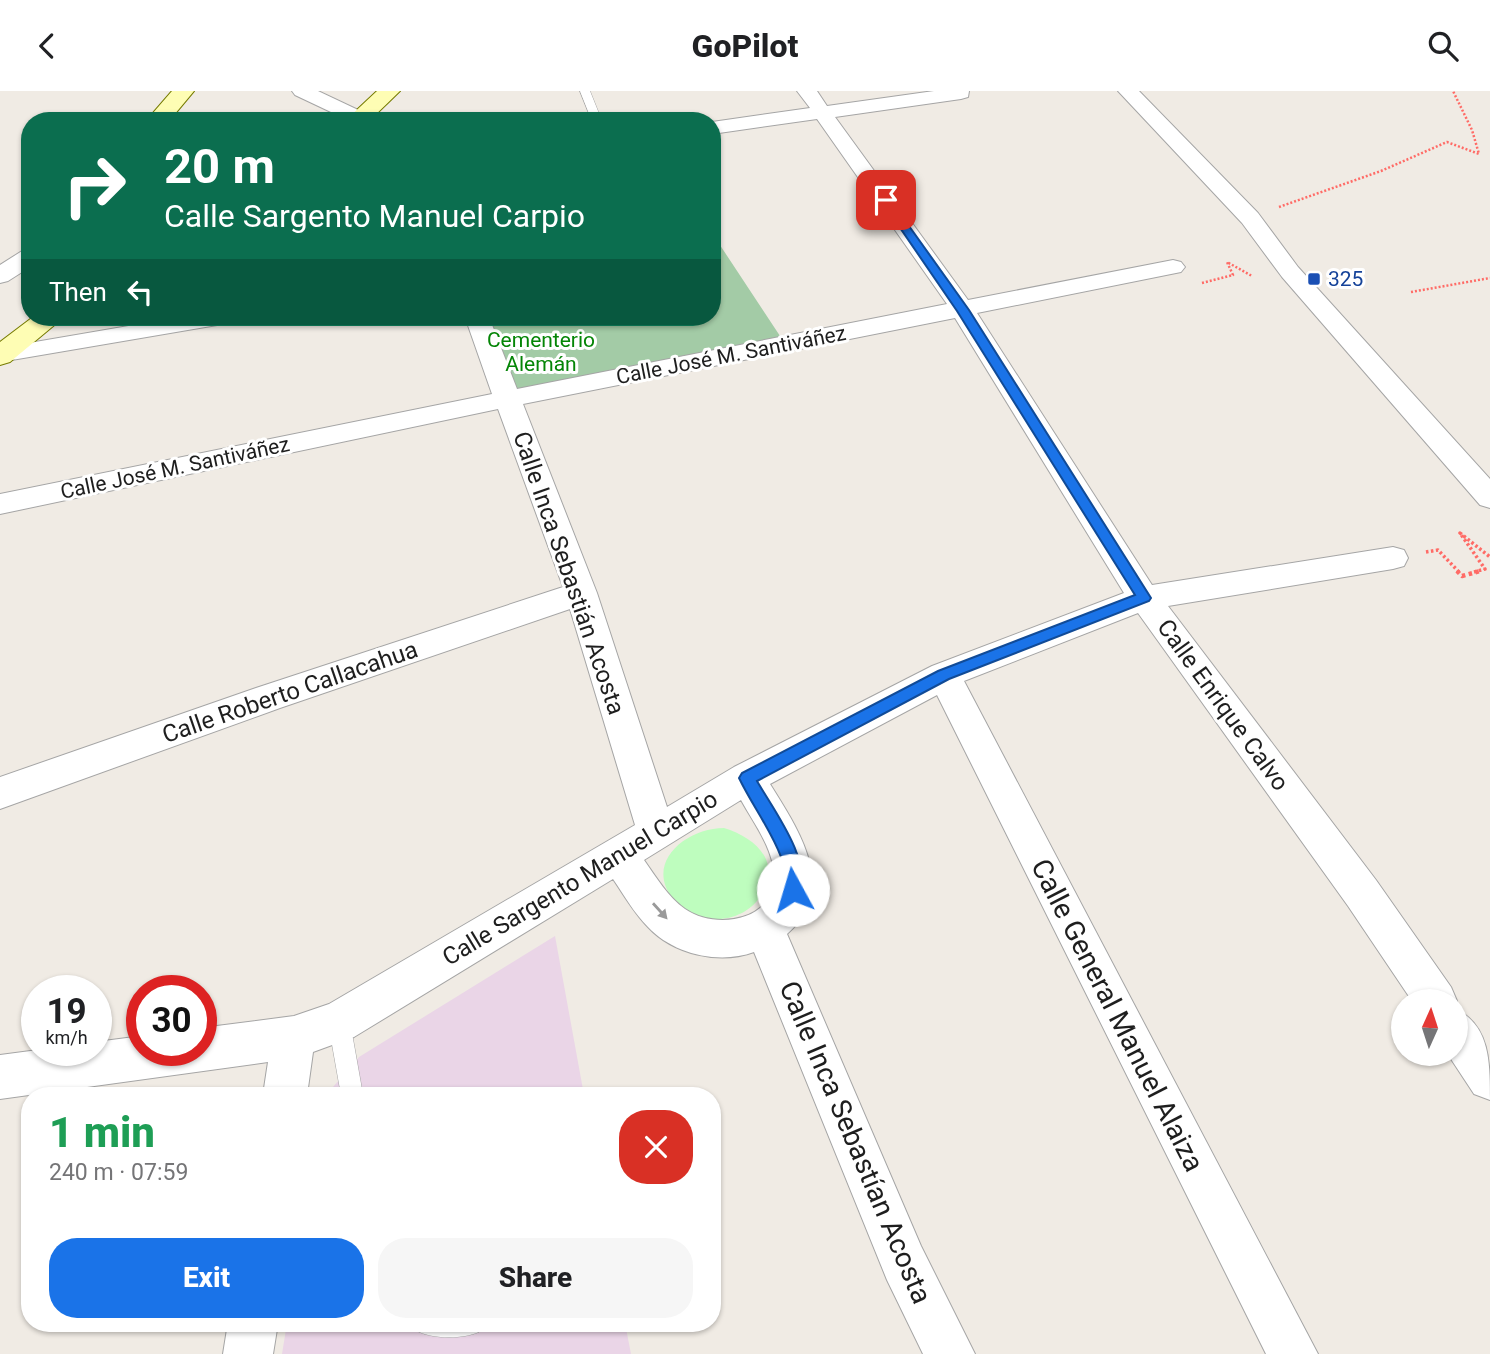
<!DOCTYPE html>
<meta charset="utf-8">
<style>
body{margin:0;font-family:Roboto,sans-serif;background:#f6f6f6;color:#202124;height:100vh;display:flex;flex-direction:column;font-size:26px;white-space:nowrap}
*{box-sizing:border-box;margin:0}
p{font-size:23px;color:#757577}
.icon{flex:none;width:38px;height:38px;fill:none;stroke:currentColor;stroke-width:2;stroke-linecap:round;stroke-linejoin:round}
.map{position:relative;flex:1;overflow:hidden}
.side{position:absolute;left:21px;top:996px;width:700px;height:245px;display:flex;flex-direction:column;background:#fff;border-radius:28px;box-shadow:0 2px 5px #0004}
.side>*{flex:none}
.top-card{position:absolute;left:21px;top:21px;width:700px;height:214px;border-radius:28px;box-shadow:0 2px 5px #0004;background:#0b6e4f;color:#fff;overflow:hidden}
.needle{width:46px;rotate:3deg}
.fabs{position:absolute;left:1391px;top:898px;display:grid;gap:14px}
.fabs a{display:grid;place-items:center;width:77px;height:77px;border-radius:50%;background:#fff;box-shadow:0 2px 5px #0004;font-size:35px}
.speed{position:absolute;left:21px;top:884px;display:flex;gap:14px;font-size:35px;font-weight:700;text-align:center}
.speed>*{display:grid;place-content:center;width:91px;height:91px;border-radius:50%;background:#fff;box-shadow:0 2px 5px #0004;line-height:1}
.speed small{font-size:18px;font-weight:400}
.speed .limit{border:10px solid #d22;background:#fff;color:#111}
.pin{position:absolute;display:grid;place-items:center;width:60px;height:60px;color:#fff;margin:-30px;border-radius:14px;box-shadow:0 4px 10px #0006}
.me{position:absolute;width:77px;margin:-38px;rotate:354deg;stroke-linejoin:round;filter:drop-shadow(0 0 5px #0008)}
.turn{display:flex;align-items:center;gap:24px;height:147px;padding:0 28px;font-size:32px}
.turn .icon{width:91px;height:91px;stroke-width:2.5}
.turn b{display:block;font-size:49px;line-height:60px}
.then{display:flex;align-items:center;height:66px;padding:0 28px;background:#0003;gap:14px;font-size:26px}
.round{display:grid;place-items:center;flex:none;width:74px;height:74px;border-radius:28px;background:#f6f6f6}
.overview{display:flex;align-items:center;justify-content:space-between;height:119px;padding:0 28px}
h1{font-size:42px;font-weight:800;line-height:52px;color:#1e9e55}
.action{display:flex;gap:14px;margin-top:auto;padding:14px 28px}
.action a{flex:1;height:80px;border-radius:28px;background:#1a73e8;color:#fff;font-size:28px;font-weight:800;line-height:80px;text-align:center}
.action a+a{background:#f6f6f6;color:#202124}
header{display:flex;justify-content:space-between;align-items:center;height:91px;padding:0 28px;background:#fff;font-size:32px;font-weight:800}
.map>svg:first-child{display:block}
.industrial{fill:#ead5e7}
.cemetery{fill:#a3cba6}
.park{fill:#befdbe}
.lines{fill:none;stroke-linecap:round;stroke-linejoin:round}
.service-casing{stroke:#a5a5a5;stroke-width:1}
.minor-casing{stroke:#a5a5a5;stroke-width:2}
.secondary-casing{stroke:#767b00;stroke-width:2}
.path-far2{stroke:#ff6b66;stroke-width:2.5;stroke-dasharray:2 2;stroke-linecap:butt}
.path-far1{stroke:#ff6b66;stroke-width:3.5;stroke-dasharray:2.5 2.5;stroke-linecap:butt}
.path{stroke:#ff6b66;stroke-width:4.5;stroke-dasharray:3.5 3.5;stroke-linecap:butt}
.service{fill:#fff;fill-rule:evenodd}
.minor{fill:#fff;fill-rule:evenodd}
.secondary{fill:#fefdb4;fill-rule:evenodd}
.oneway{fill:#9a9a9a}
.route{fill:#1a73e8;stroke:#114b97;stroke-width:2}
.transit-dot{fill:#1a4fb4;stroke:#fff;stroke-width:2.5}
.labels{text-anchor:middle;stroke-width:6;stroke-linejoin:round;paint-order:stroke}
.far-transit-label{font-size:21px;fill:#164399;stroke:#fff;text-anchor:start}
.far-park-label{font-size:21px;fill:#048506;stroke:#fff}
.far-street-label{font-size:21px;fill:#1e1e1e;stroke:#fff}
.street-label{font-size:24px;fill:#1e1e1e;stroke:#fff}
.near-street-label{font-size:28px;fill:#1e1e1e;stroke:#fff}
</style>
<header><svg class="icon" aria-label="back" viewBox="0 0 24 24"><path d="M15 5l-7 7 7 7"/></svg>GoPilot<svg class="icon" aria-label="search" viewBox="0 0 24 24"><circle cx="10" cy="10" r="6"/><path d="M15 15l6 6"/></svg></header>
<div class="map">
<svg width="1490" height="1263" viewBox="0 0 1490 1263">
<rect width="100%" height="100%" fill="#f0ebe4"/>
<path class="industrial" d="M 555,845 L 584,1004 L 326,1004 L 359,966 Z
M 287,1232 L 625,1232 L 631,1263 L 282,1263 Z"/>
<path class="cemetery" d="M 712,142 L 782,248 L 519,303 L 489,226 L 712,226 Z"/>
<path class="park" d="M 724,737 C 754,746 782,770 762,803 C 744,834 696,837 674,809 C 643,772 686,737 724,737 Z"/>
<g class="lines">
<defs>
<path id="service" d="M 580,0 L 590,0 L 602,30 L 592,30 Z
M 339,921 L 347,924 L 350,931 L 363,1004 L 341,1004 L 328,931 L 331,924 Z
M 415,1232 L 483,1232 L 479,1241 C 463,1248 435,1248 419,1241 Z"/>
<path id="minor" d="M 292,0 L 318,0 L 373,26 L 376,30 L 350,30 L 295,4 Z
M 797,0 L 817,0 L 827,15 L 934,0 L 969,0 L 968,6 L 961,8 L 835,26 L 968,209 L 1173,169 L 1181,171 L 1185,176 L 1181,181 L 977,222 L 1152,494 L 1393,456 L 1404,459 L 1408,467 L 1404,475 L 1393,478 L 1168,515 L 1376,789 L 1451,896 L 1457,910 L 1456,912 L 1456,910 L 1412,910 L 1348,815 L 1138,522 L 964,590 L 1318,1263 L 1266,1263 L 937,604 L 770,693 C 798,738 839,797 787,843 L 921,1155 L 975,1263 L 923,1263 L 887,1189 L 754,861 C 719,874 673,863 648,836 C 634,822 624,804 613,788 L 354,946 L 313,961 L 307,1004 L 263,1004 L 268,971 L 0,1008 L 0,964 L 38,959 L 96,959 L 96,951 L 142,945 L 142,959 L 201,959 L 201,937 L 294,925 L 329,913 L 635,734 L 570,518 L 280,617 L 0,718 L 0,686 L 256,597 L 563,496 L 498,318 L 0,423 L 0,403 L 492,303 L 465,226 L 489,226 L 517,298 L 947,213 L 817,28 L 712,43 L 712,31 L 810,17 ZM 955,227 L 1124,502 L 932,575 L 734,676 L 667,716 L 597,502 L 523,313 ZM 741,709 C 753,731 773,757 774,783 C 777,829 717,840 685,818 C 668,806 656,786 644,769 Z
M 1118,0 L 1139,0 L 1258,122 L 1298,176 L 1490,388 L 1490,417 L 1480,414 L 1282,186 L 1242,132 Z
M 30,158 L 30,176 L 8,190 L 0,192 L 0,174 L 22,160 Z
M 181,226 L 235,226 L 232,231 L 223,233 L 0,271 L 0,257 Z
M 1456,918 C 1490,935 1490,971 1490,1009 L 1474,1003 L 1447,962 L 1456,962 Z
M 228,1232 L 278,1232 L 273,1263 L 223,1263 Z"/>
<path id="secondary" d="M 172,0 L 194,0 L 169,30 L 146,30 Z
M 377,0 L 400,0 L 369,30 L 345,30 Z
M 33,226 L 64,226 L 10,271 L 0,274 L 0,251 Z"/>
</defs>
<use href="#service" class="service-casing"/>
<use href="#minor" class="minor-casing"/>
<use href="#secondary" class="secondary-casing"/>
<path class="path-far2" d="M 1279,116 L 1381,80 L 1447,51 L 1479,63 L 1472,39 L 1453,0
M 1202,192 L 1233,184 L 1227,171 L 1252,185
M 1411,201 L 1490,187"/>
<path class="path-far1" d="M 1426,461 L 1438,459 L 1459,481
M 1474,481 L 1485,478 L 1460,442 L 1490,466"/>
<path class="path" d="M 1457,480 L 1462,485 L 1480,480"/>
<use href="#service" class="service"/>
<use href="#minor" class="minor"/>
<use href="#secondary" class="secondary"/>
</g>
<defs><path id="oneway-solid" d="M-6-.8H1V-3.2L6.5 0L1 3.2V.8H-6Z" transform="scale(1.75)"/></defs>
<use class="oneway" href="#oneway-solid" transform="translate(660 820) rotate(48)"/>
<path class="route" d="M 886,106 L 889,107 L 969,219 L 1151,507 L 1149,510 L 949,588 L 757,690 C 773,718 814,772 799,804 L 793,807 L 787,804 C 781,793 786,779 781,766 C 771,739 752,714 739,687 L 742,682 L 938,580 L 1135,504 L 957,220 L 881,109 Z"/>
<rect class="transit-dot" x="1307" y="181" width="14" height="14" rx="3.5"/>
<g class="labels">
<g class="far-transit-label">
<text x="1328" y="195">325</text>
</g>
<g class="far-park-label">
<text x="541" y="256">Cementerio<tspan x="541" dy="24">Alemán</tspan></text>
</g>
<g class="far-street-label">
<text transform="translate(731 264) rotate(-11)" y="7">Calle José M. Santiváñez</text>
<text transform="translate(175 377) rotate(-12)" y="7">Calle José M. Santiváñez</text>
</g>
<g class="street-label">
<text transform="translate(569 482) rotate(71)" y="8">Calle Inca Sebastián Acosta</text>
<text transform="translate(290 601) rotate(-19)" y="8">Calle Roberto Callacahua</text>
<text transform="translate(1223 614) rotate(54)" y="8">Calle Enrique Calvo</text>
<text transform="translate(580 787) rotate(-31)" y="8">Calle Sargento Manuel Carpio</text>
</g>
<g class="near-street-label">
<text transform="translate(1118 924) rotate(63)" y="10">Calle General Manuel Alaiza</text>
<text transform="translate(856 1051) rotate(67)" y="10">Calle Inca Sebastían Acosta</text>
</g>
</g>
</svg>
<div class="fabs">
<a><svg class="needle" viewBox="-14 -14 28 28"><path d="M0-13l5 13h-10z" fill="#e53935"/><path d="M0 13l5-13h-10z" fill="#757577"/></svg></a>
</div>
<div class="speed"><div>19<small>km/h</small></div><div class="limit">30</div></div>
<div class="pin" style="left:886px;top:109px;background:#d93025"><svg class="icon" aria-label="arrive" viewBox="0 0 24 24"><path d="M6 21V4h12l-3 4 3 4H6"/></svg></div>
<svg class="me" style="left:793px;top:799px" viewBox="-20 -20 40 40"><circle r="19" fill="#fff"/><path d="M0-13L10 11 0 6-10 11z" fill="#1a73e8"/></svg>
<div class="top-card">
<div class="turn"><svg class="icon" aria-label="right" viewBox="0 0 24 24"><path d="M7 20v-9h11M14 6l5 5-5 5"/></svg><div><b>20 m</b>Calle Sargento Manuel Carpio</div></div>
<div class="then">Then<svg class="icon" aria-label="left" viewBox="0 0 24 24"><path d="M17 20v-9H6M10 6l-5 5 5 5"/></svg></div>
</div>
<section class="side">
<div class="overview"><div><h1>1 min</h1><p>240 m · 07:59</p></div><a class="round" style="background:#d93025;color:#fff"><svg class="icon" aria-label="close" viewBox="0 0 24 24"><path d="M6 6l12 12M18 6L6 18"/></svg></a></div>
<div class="action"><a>Exit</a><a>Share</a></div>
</section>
</div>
